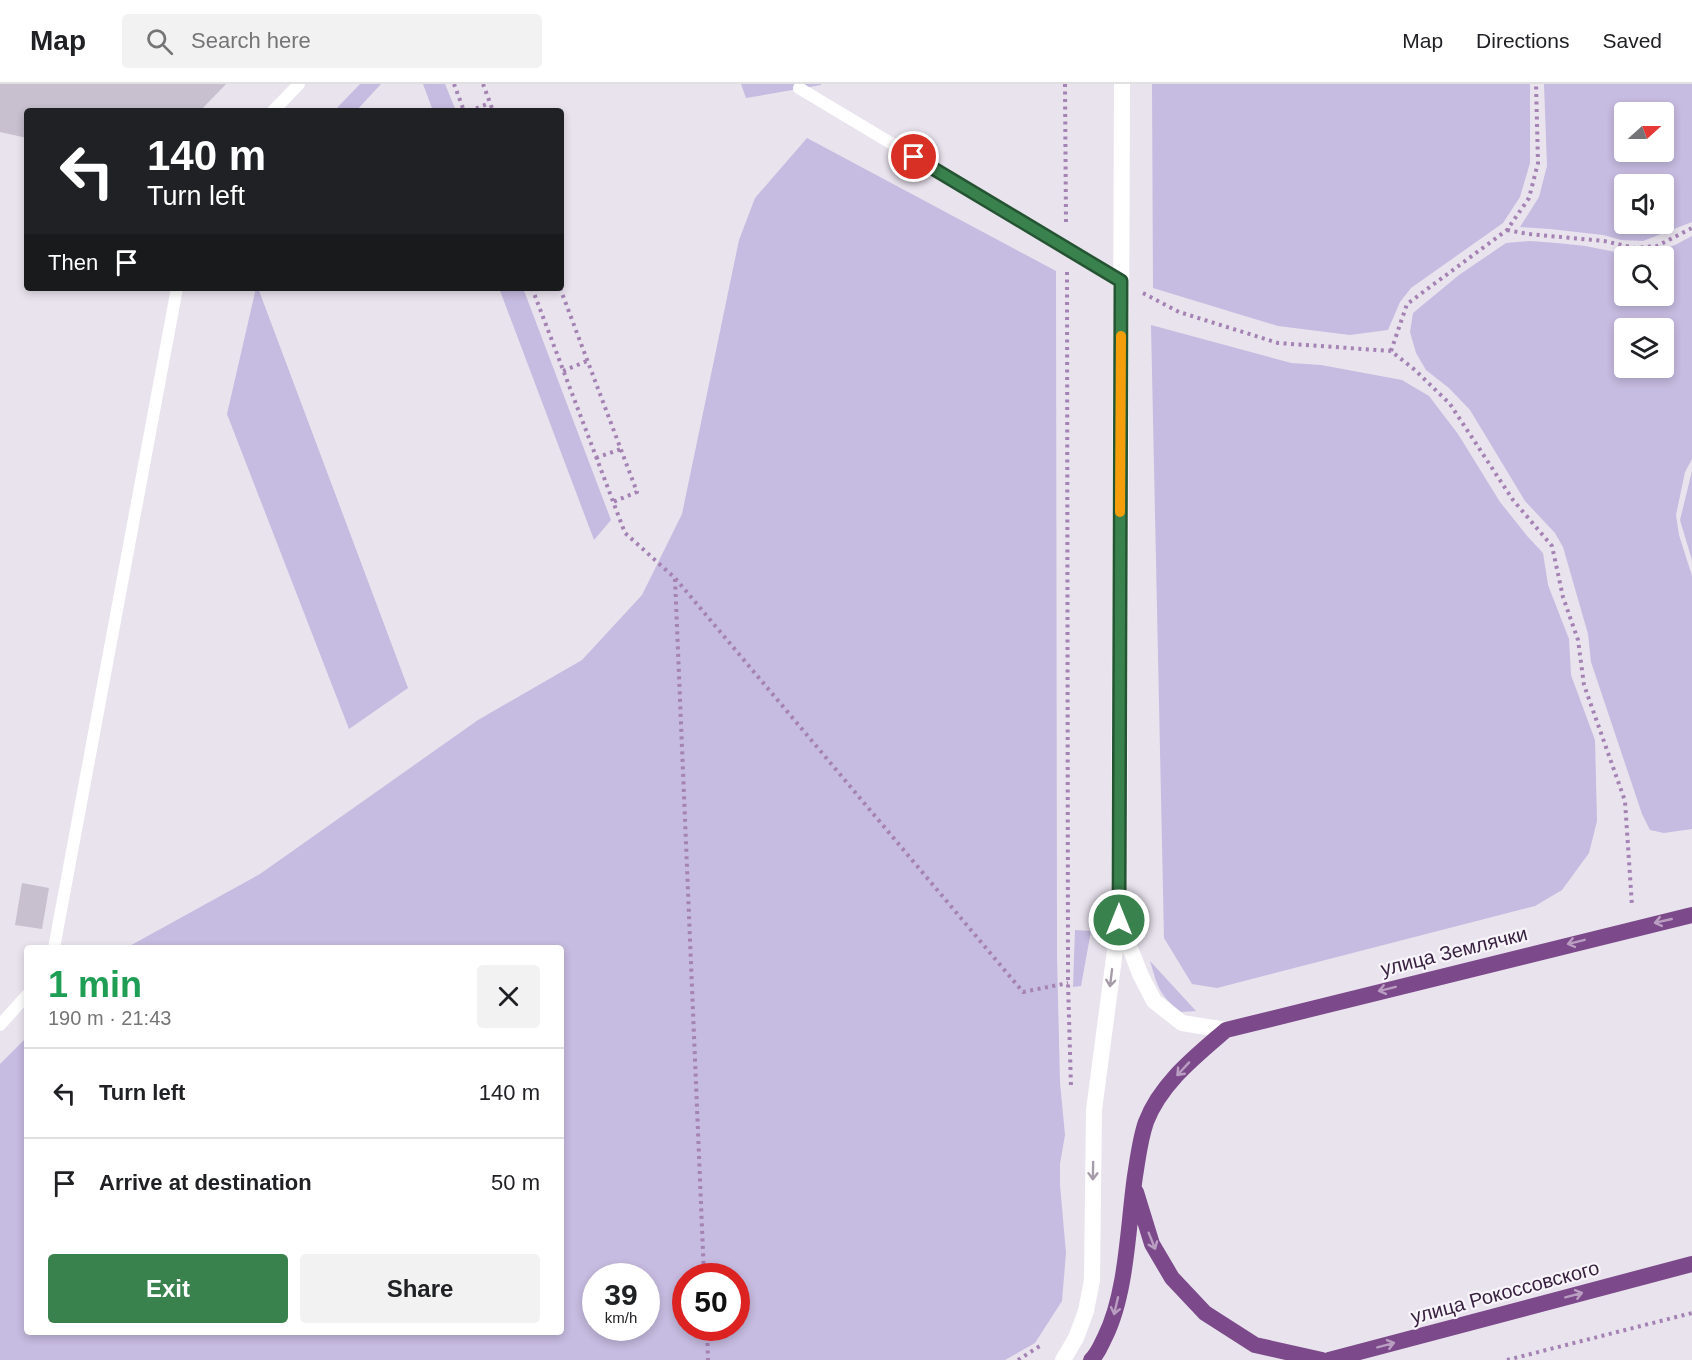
<!DOCTYPE html>
<meta charset="utf-8">
<style>
body{margin:0;font-family:Helvetica,sans-serif;background:#f2f2f2;color:#202124;height:100vh;display:flex;flex-direction:column;font-size:22px;white-space:nowrap}
*{box-sizing:border-box;margin:0}
p{font-size:20px;color:#757577}
.icon{flex:none;width:33px;height:33px;fill:none;stroke:currentColor;stroke-width:2;stroke-linecap:round;stroke-linejoin:round}
.map{position:relative;flex:1;overflow:hidden}
.side{position:absolute;left:24px;top:861px;width:540px;height:390px;display:flex;flex-direction:column;background:#fff;border-radius:6px;box-shadow:0 3px 9px #0003}
.side>*{flex:none}
.top-card{position:absolute;left:24px;top:24px;width:540px;height:183px;border-radius:6px;box-shadow:0 3px 9px #0003;background:#202124;color:#fff;overflow:hidden}
.needle{width:39px;rotate:69deg}
.tools{position:absolute;left:1614px;top:18px;display:grid;gap:12px}
.tools a{display:grid;place-items:center;width:60px;height:60px;border-radius:6px;background:#fff;box-shadow:0 3px 9px #0003;font-size:30px}
.speed{position:absolute;left:582px;top:1179px;display:flex;gap:12px;font-size:30px;font-weight:700;text-align:center}
.speed>*{display:grid;place-content:center;width:78px;height:78px;border-radius:50%;background:#fff;box-shadow:0 3px 9px #0003;line-height:1}
.speed small{font-size:15px;font-weight:400}
.speed .limit{border:9px solid #d22;background:#fff;color:#111}
.pin{position:absolute;display:grid;place-items:center;width:51px;height:51px;color:#fff;margin:-26px;border:3px solid #fff;border-radius:50%;box-shadow:0 2px 6px #0007}
.me{position:absolute;width:66px;margin:-33px;rotate:0deg;stroke-linejoin:round;filter:drop-shadow(0 0 4px #0008)}
.turn{display:flex;align-items:center;gap:21px;height:126px;padding:0 24px;font-size:27px}
.turn .icon{width:78px;height:78px;stroke-width:2.5}
.turn b{display:block;font-size:42px;line-height:51px}
.then{display:flex;align-items:center;height:57px;padding:0 24px;background:#0003;gap:12px;font-size:22px}
.round{display:grid;place-items:center;flex:none;width:63px;height:63px;border-radius:6px;background:#f2f2f2}
.overview{display:flex;align-items:center;justify-content:space-between;height:102px;padding:0 24px}
h1{font-size:36px;font-weight:800;line-height:45px;color:#1e9e55}
.cta{display:flex;gap:12px;margin-top:auto;padding:12px 24px}
.cta a{flex:1;height:69px;border-radius:6px;background:#39824e;color:#fff;font-size:24px;font-weight:800;line-height:69px;text-align:center}
.cta a+a{background:#f2f2f2;color:#202124}
ul{padding:0;list-style:none}
li{display:flex;align-items:center;gap:18px;height:90px;padding:0 24px;border-top:2px solid #e0e0e0}
li div{flex:1}
li b{display:block;font-size:22px}
li em{font-style:normal}
header{display:flex;align-items:center;gap:36px;box-sizing:border-box;height:84px;padding:0 30px;background:#fff;border-bottom:2px solid #e0e0e0}
header strong{font-size:28px}
nav{display:flex;gap:33px;margin-inline-start:auto;font-size:21px}
.search{width:420px;height:54px;background:#f2f2f2;display:flex;align-items:center;gap:15px;box-sizing:border-box;padding:0 21px;border-radius:6px;color:#757577;font-size:22px}
.map>svg:first-child{display:block}
.green{fill:#c6bbe0;fill-rule:evenodd}
.building{fill:#c8bfcf}
.lines{fill:none;stroke-linecap:round;stroke-linejoin:round}
.path{stroke:#a482b3;stroke-width:4;stroke-dasharray:3 4.5;stroke-linecap:butt}
.service{stroke:#fff;stroke-width:12}
.secondary{stroke:#fff;stroke-width:16}
.trunk{stroke:#7c498a;stroke-width:16}
.oneway{stroke:#ba9ec2}
.oneway2{stroke:#a69ca9}
.route-casing{stroke:#255433;stroke-width:15}
.route{stroke:#39824e;stroke-width:10}
.slow{stroke:#f59e0b;stroke-width:10}
.labels{text-anchor:middle;stroke-width:4.5;stroke-linejoin:round;paint-order:stroke}
.street-label{font-size:20px;fill:#392240;stroke:#f7f4fa}
</style>
<header>
<strong>Map</strong>
<div class="search"><svg class="icon" aria-label="search" viewBox="0 0 24 24"><circle cx="10" cy="10" r="6"/><path d="M15 15l6 6"/></svg>Search here</div>
<nav><a>Map</a><a>Directions</a><a>Saved</a></nav>
</header>
<div class="map">
<svg width="1692" height="1276" viewBox="0 0 1692 1276">
<rect width="100%" height="100%" fill="#e9e3ee"/>
<path class="green" d="M 360,0 L 381,0 L 356,27 L 334,27 Z
M 423,0 L 445,0 L 456,27 L 433,27 Z
M 741,0 L 821,0 L 821,1 L 746,14 Z
M 1152,0 L 1530,0 L 1530,79 L 1520,113 L 1503,139 L 1411,204 L 1400,218 L 1388,246 L 1350,251 L 1278,242 L 1153,204 Z
M 1544,0 L 1692,0 L 1692,138 L 1643,157 L 1621,156 L 1603,151 L 1550,145 L 1520,143 L 1539,113 L 1547,82 ZM 1624,28 L 1664,28 L 1664,68 L 1624,68 ZM 1624,100 L 1664,100 L 1664,140 L 1624,140 Z
M 807,54 L 1056,187 L 1057,872 L 1060,999 L 1065,1051 L 1060,1080 L 1060,1101 L 1066,1169 L 1062,1217 L 1035,1259 L 1005,1276 L 0,1276 L 0,980 L 27,953 L 27,1248 L 561,1248 L 561,864 L 126,864 L 260,790 L 478,636 L 582,576 L 642,511 L 682,430 L 739,156 L 755,114 ZM 646,1192 L 646,1244 L 596,1244 L 596,1192 ZM 736,1192 L 736,1244 L 686,1244 L 686,1192 Z
M 1692,152 L 1692,375 L 1685,388 L 1676,431 L 1679,451 L 1692,492 L 1692,745 L 1664,749 L 1650,746 L 1642,730 L 1591,578 L 1588,550 L 1563,463 L 1555,449 L 1525,417 L 1470,326 L 1449,304 L 1426,286 L 1416,269 L 1410,248 L 1413,229 L 1459,191 L 1506,159 L 1530,157 L 1557,159 L 1585,162 L 1631,171 L 1647,170 L 1675,161 ZM 1624,172 L 1664,172 L 1664,212 L 1624,212 ZM 1624,244 L 1664,244 L 1664,284 L 1624,284 Z
M 256,204 L 258,204 L 408,604 L 349,645 L 227,330 Z
M 499,204 L 523,204 L 611,436 L 594,456 Z
M 1151,241 L 1291,279 L 1321,281 L 1402,296 L 1429,312 L 1458,350 L 1500,418 L 1528,453 L 1543,469 L 1548,501 L 1569,555 L 1571,591 L 1595,656 L 1597,737 L 1589,769 L 1562,806 L 1535,822 L 1217,904 L 1192,900 L 1164,854 Z
M 1692,387 L 1692,476 L 1680,436 Z
M 1075,846 L 1091,847 L 1081,902 L 1073,903 Z
M 1150,877 L 1196,927 L 1181,928 C 1158,910 1158,903 1150,877 Z"/>
<path class="building" d="M 0,0 L 226,0 L 200,27 L 27,27 L 27,54 L 0,48 Z
M 22,799 L 49,804 L 42,845 L 15,841 Z"/>
<g class="lines">
<path class="path" d="M 454,0 L 464,27
M 483,0 L 493,27
M 1065,0 L 1066,139
M 469,27 L 490,19
M 1507,146 L 1528,150 L 1604,157 L 1635,164 L 1657,162 L 1692,144
M 1067,188 L 1068,899 L 1071,1003
M 532,204 L 625,449 L 675,494 L 1023,908 L 1068,899
M 560,204 L 637,408 L 613,418
M 1143,209 L 1179,228 L 1278,259 L 1391,267 L 1415,286 L 1450,320 L 1513,416 L 1552,462 L 1563,513 L 1578,556 L 1584,601 L 1625,717 L 1632,822
M 1391,267 L 1407,220 L 1507,146 L 1529,114 L 1538,79 L 1536,0
M 563,287 L 587,277
M 596,374 L 621,365
M 675,495 L 704,1192
M 707,1244 L 708,1276
M 1018,1276 L 1043,1260
M 1507,1276 L 1692,1229"/>
<path class="service" d="M 799,4 L 1121,197
M 273,27 L 299,0
M 54,864 L 177,204
M 0,941 L 27,911"/>
<path class="secondary" d="M 1120,839 L 1141,892 L 1154,917 L 1182,939 L 1226,946
M 1063,1276 L 1076,1254 L 1086,1227 L 1092,1196 L 1094,1026 L 1119,836 L 1122,0"/>
<path class="trunk" d="M 1136,1108 L 1152,1160 L 1172,1194 L 1205,1229 L 1255,1261 L 1322,1276
M 1091,1276 C 1098,1270 1101,1261 1105,1253 C 1127,1209 1128,1141 1135,1092 C 1138,1074 1140,1055 1146,1038 C 1161,999 1196,972 1226,946 L 1692,831
M 1329,1276 L 1692,1180"/>
</g>
<defs><path id="oneway-shaft" d="M-6 0H5M1.5-3L5.5 0L1.5 3" fill="none" stroke-width="1.6" stroke-linecap="round" stroke-linejoin="round" transform="scale(1.5)"/></defs>
<g class="oneway">
<use href="#oneway-shaft" transform="translate(1663 837) rotate(167)"/>
<use href="#oneway-shaft" transform="translate(1576 858) rotate(166)"/>
<use href="#oneway-shaft" transform="translate(1387 905) rotate(166)"/>
<use href="#oneway-shaft" transform="translate(1183 985) rotate(133)"/>
<use href="#oneway-shaft" transform="translate(1152 1157) rotate(68)"/>
<use href="#oneway-shaft" transform="translate(1574 1211) rotate(-15)"/>
<use href="#oneway-shaft" transform="translate(1116 1222) rotate(103)"/>
<use href="#oneway-shaft" transform="translate(1386 1261) rotate(-15)"/>
</g>
<g class="oneway2">
<use href="#oneway-shaft" transform="translate(1111 894) rotate(97)"/>
<use href="#oneway-shaft" transform="translate(1093 1087) rotate(91)"/>
</g>
<g class="lines">
<defs>
<path id="route" d="M 914,73 L 1121,197 L 1119,836"/>
</defs>
<use href="#route" class="route-casing"/>
<use href="#route" class="route"/>
<path class="slow" d="M 1120,428 L 1121,252"/>
</g>
<g class="labels">
<g class="street-label">
<text transform="translate(1454 867) rotate(-14)" y="7">улица Землячки</text>
<text transform="translate(1505 1208) rotate(-15)" y="7">улица Рокоссовского</text>
</g>
</g>
</svg>
<div class="tools">
<a><svg class="needle" viewBox="-14 -14 28 28"><path d="M0-13l5 13h-10z" fill="#e53935"/><path d="M0 13l5-13h-10z" fill="#757577"/></svg></a>
<a><svg class="icon" aria-label="sound" viewBox="0 0 24 24"><path d="M4 9h4l5-4v14l-5-4H4zM17 9q2 3 0 6"/></svg></a>
<a><svg class="icon" aria-label="search" viewBox="0 0 24 24"><circle cx="10" cy="10" r="6"/><path d="M15 15l6 6"/></svg></a>
<a><svg class="icon" aria-label="layers" viewBox="0 0 24 24"><path d="M12 4l9 5-9 5-9-5zM3 14l9 5 9-5"/></svg></a>
</div>
<div class="speed"><div>39<small>km/h</small></div><div class="limit">50</div></div>
<div class="pin" style="left:914px;top:73px;background:#d93025"><svg class="icon" aria-label="arrive" viewBox="0 0 24 24"><path d="M6 21V4h12l-3 4 3 4H6"/></svg></div>
<svg class="me" style="left:1119px;top:836px" viewBox="-20 -20 40 40"><circle r="17" fill="#39824e" stroke="#fff" stroke-width="3"/><path d="M0-11L8 9 0 5-8 9z" fill="#fff"/></svg>
<div class="top-card">
<div class="turn"><svg class="icon" aria-label="left" viewBox="0 0 24 24"><path d="M17 20v-9H6M10 6l-5 5 5 5"/></svg><div><b>140 m</b>Turn left</div></div>
<div class="then">Then<svg class="icon" aria-label="arrive" viewBox="0 0 24 24"><path d="M6 21V4h12l-3 4 3 4H6"/></svg></div>
</div>
<section class="side">
<div class="overview"><div><h1>1 min</h1><p>190 m · 21:43</p></div><a class="round"><svg class="icon" aria-label="close" viewBox="0 0 24 24"><path d="M6 6l12 12M18 6L6 18"/></svg></a></div>
<ul>
<li><svg class="icon" aria-label="left" viewBox="0 0 24 24"><path d="M17 20v-9H6M10 6l-5 5 5 5"/></svg><div><b>Turn left</b></div><em>140 m</em></li>
<li><svg class="icon" aria-label="arrive" viewBox="0 0 24 24"><path d="M6 21V4h12l-3 4 3 4H6"/></svg><div><b>Arrive at destination</b></div><em>50 m</em></li>
</ul>
<div class="cta"><a>Exit</a><a>Share</a></div>
</section>
</div>
